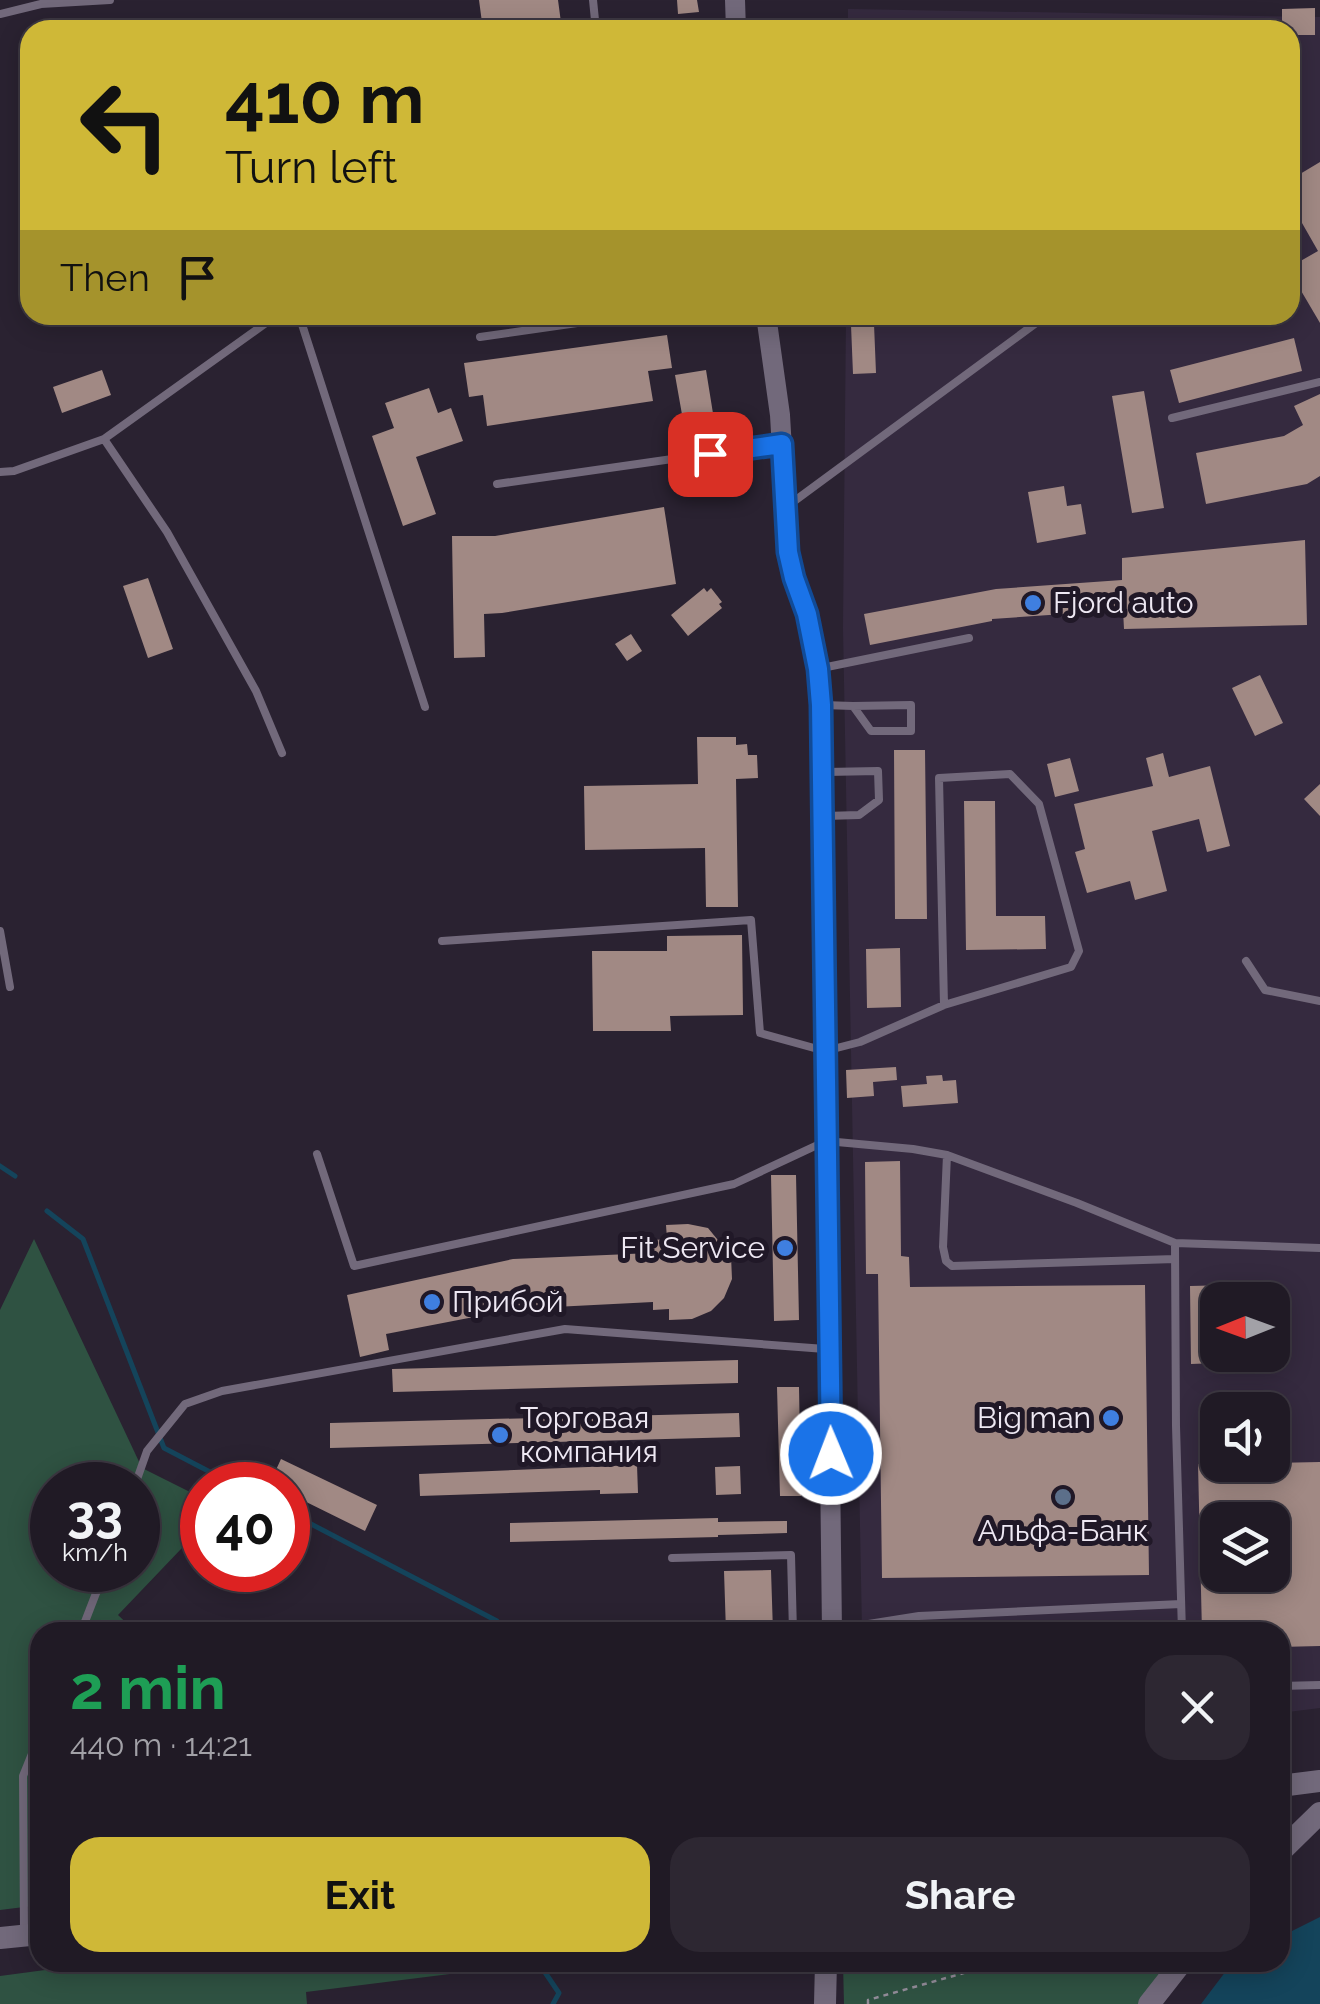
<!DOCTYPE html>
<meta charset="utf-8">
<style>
body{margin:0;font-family:Raleway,sans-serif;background:#2d2732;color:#f1f3f6;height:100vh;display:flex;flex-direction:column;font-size:38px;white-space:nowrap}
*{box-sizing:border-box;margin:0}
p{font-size:32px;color:#a2a1a7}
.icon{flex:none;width:55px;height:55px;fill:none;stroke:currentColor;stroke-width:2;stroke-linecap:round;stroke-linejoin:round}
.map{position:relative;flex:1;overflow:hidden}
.panel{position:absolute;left:30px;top:1622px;width:1260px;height:350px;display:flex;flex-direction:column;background:#201a25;border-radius:30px;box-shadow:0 5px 25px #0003,0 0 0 2px #3d3842}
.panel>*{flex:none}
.hud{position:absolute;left:20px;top:20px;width:1280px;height:305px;border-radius:30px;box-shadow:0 5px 25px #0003,0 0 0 2px #3d3842;background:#cfb837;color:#111;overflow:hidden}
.needle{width:65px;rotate:269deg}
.buttons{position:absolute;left:1200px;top:1282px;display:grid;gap:20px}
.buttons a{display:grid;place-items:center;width:90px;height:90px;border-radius:20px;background:#201a25;box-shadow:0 5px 25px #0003,0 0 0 2px #3d3842;font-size:50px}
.speed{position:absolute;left:30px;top:1462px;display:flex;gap:20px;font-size:50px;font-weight:700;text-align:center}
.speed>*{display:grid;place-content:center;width:130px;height:130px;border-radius:50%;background:#201a25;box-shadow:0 5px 25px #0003,0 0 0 2px #3d3842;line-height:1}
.speed small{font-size:25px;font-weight:400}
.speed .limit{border:15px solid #d22;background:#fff;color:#111}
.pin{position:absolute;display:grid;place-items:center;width:85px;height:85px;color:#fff;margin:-42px;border-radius:20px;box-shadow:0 5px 15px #0006}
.me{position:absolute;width:110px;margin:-55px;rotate:359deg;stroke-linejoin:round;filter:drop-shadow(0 0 8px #0008)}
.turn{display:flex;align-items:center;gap:35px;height:210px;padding:0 40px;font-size:45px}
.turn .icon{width:130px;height:130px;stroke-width:2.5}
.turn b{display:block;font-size:70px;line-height:85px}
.then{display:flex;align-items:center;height:95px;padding:0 40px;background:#0003;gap:20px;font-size:38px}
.round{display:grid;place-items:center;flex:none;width:105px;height:105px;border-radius:30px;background:#2d2732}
.summary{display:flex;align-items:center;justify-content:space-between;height:170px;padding:0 40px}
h1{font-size:60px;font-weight:700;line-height:75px;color:#1e9e55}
.button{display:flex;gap:20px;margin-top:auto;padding:20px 40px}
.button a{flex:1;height:115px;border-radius:30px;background:#cfb837;color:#111;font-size:40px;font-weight:700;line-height:115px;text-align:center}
.button a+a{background:#2d2732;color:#f1f3f6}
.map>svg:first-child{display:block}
.built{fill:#352a3f;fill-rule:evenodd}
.green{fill:#2f5242;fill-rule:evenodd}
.water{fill:#14445b}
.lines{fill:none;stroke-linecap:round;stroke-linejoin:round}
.stream{stroke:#14445b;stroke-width:5}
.building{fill:#a18984;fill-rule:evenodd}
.path{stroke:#938c99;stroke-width:2.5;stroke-dasharray:5 5;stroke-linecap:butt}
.service{stroke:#72697b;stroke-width:8}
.tertiary{stroke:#72697b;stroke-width:20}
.secondary{stroke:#72697b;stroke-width:22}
.route-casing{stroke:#114b97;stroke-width:25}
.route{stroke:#1a73e8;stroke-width:18}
.shop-dot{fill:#3f7fe0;stroke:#201827;stroke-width:4}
.service-dot{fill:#5c6f8a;stroke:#201827;stroke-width:4}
.labels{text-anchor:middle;stroke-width:10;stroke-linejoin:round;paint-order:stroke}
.poi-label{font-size:30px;fill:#eee8f3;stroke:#201827;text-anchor:start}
</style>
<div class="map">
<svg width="1320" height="2004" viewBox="0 0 1320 2004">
<rect width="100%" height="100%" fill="#2a2231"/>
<path class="built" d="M 848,9 L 1320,17 L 1320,1708 L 1280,1713 L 1280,1632 L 862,1632 L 843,628 L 846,315 L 1290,315 L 1290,30 L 848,30 ZM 1218,1300 L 1272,1300 L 1272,1355 L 1218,1355 ZM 1218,1410 L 1272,1410 L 1272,1465 L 1218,1465 ZM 1218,1520 L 1272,1520 L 1272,1575 L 1218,1575 Z"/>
<path class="green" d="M 34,1239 L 142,1468 L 202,1498 L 202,1527 L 118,1615 L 136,1632 L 40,1632 L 40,1905 L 0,1910 L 0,1310 ZM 52,1485 L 138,1485 L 138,1570 L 52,1570 Z
M 105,1962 L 505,1962 L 506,1967 L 306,1992 L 307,2004 L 0,2004 L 0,1976 Z
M 843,1963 L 1175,1963 L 1148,2004 L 844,2004 Z"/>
<path class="water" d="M 1320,1917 L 1320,2004 L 1201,2004 L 1232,1963 L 1280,1962 L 1280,1937 Z"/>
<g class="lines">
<path class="stream" d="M 0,1166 L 15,1176
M 47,1211 L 83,1239 L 164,1448 L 235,1485
M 288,1512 L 497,1621 L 499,1632
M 538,1962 L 559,1993 L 553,2004"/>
</g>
<path class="building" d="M 479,0 L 558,0 L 562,30 L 483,30 Z
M 677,0 L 697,0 L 699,12 L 678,14 Z
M 1315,8 L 1315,35 L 1290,35 L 1290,30 L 1282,30 L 1282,9 Z
M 1320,162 L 1320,323 L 1290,272 L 1290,267 L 1318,251 L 1290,202 L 1290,180 Z
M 874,324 L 876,373 L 853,374 L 851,325 Z
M 667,335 L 672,368 L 648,371 L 653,401 L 487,426 L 483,395 L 469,397 L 464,363 Z
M 1294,338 L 1302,371 L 1179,403 L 1170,370 Z
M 102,370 L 111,395 L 62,413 L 53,387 Z
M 706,370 L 716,432 L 686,437 L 675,375 Z
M 429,388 L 438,413 L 451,408 L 463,441 L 416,457 L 436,514 L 403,526 L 372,436 L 394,428 L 385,403 Z
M 1144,391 L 1164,508 L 1132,513 L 1112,396 Z
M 1320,394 L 1320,476 L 1307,484 L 1206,504 L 1196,453 L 1284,436 L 1303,425 L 1294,406 Z
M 1064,486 L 1067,506 L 1081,504 L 1086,534 L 1037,543 L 1028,492 Z
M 664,507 L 676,584 L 502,613 L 484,614 L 485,657 L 454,658 L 452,536 L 495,536 Z
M 1305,540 L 1307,625 L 1124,629 L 1123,610 L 992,619 L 992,621 L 870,645 L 864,614 L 996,589 L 1122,580 L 1122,558 Z
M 148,578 L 173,649 L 148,658 L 123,586 Z
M 704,588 L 707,592 L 711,588 L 722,602 L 719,604 L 722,608 L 688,636 L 671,615 Z
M 631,634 L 642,651 L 627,661 L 615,644 Z
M 1260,675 L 1283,723 L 1255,736 L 1232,688 Z
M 697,737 L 736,737 L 736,745 L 747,744 L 748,755 L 757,755 L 758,778 L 736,779 L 738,907 L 706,907 L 705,848 L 585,850 L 584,786 L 698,784 Z
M 894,750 L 925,750 L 927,919 L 895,919 Z
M 1163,753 L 1169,777 L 1210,766 L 1230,846 L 1207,852 L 1199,819 L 1152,831 L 1167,891 L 1135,900 L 1130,881 L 1087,893 L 1075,852 L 1085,849 L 1074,804 L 1153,786 L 1146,758 Z
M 1070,758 L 1079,791 L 1055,797 L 1047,764 Z
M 1320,784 L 1320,816 L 1304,799 Z
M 964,801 L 995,801 L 996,916 L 1045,916 L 1046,949 L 966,950 Z
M 742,935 L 743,1015 L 670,1016 L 671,1031 L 593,1031 L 592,951 L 667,951 L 667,936 Z
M 900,948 L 901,1007 L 867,1008 L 866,949 Z
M 896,1067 L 897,1080 L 873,1082 L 874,1096 L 847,1098 L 846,1070 Z
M 942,1075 L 943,1081 L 956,1080 L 958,1103 L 903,1107 L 901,1086 L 927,1084 L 926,1076 Z
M 900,1161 L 901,1256 L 909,1257 L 910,1287 L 1145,1285 L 1149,1575 L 882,1578 L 878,1274 L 866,1274 L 865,1162 Z
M 771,1175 L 796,1175 L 799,1320 L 774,1321 Z
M 688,1224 L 708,1228 L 731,1256 L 732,1279 L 724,1298 L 711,1311 L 692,1319 L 669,1320 L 669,1309 L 653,1310 L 653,1302 L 515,1309 L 386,1334 L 389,1350 L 360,1357 L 347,1295 L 513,1259 L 653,1253 L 653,1240 L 667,1239 L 666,1225 Z
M 1272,1284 L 1273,1300 L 1218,1300 L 1218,1363 L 1191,1364 L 1190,1286 Z
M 738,1360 L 738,1383 L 393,1392 L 392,1369 Z
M 777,1387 L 799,1387 L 801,1496 L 780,1496 Z
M 739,1413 L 740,1437 L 330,1448 L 330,1423 Z
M 281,1459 L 377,1505 L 365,1531 L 288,1493 L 288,1485 L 269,1485 Z
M 1320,1462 L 1320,1646 L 1280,1647 L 1280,1632 L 1202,1632 L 1198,1464 L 1272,1465 L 1272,1463 ZM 1218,1520 L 1272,1520 L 1272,1575 L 1218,1575 Z
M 637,1465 L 638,1493 L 600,1494 L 600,1490 L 420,1496 L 419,1474 Z
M 740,1466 L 741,1494 L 716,1495 L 715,1467 Z
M 718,1518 L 718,1522 L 787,1521 L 787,1533 L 718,1535 L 718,1537 L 510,1542 L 510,1523 Z
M 771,1570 L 773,1632 L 726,1632 L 724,1571 Z"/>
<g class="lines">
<path class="path" d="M 1083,1962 L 1151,1967
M 868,2004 L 868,2000 L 1003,1962"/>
<path class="service" d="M 593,0 L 596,30
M 0,14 L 41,4 L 110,0
M 1290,66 L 1296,57
M 299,315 L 425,707
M 480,337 L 633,315
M 1172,418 L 1320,382
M 104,439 L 167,532 L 256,691 L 282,753
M 0,472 L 14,471 L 104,439 L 277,315
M 497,484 L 777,444
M 789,505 L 1047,315
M 822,668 L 969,638
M 823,705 L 853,706 L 871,731 L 911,731 L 911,705 L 853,706
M 825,816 L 859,815 L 879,800 L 878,771 L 826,772
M 0,931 L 10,987
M 442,941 L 751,920 L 760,1033 L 825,1051 L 860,1042 L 944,1005 L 1071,967 L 1079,951 L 1039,804 L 1010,774 L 939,778 L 944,1005
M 1246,961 L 1265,990 L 1320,1001
M 317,1154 L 354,1266 L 734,1184 L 826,1141 L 913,1149 L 947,1155 L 1077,1203 L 1175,1243 L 1320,1248
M 947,1155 L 943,1247 L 946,1261 L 952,1266 L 1175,1259
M 1175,1243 L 1176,1426 L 1182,1632
M 135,1485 L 147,1451 L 185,1404 L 222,1391 L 565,1329 L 825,1349
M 672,1558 L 791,1555 L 793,1632
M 834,1625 L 856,1626 L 889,1632
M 856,1626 L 919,1616 L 1181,1604
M 81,1632 L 105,1570
M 1280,1686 L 1320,1685
M 24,1931 L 23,1776 L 40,1734"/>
<path class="tertiary" d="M 735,0 L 736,30
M 766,315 L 780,415 L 788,553 L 794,578 L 807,614 L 818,669 L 821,705 L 832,1632"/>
<path class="secondary" d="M 1280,1786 L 1320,1781
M 1280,1852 L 1320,1813
M 0,1938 L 40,1934
M 825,2004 L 826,1962
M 1149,2004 L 1182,1962"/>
</g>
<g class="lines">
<defs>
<path id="route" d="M 710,454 L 782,444 L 788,552 L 794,578 L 807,614 L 818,669 L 821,705 L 831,1454"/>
</defs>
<use href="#route" class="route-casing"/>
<use href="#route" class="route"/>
</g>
<g class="shop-dot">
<circle cx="1033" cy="603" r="10"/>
<circle cx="785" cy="1248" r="10"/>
<circle cx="432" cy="1302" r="10"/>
<circle cx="1111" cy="1418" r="10"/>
<circle cx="500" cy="1435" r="10"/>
</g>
<circle class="service-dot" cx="1063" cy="1497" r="10"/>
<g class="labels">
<g class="poi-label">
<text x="1053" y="613">Fjord auto</text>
<text x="765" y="1258" text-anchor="end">Fit Service</text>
<text x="452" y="1312">Прибой</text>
<text x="520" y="1428">Торговая<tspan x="520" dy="34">компания</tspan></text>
<text x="1091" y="1428" text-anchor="end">Big man</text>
<text x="1063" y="1541" text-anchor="middle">Альфа-Банк</text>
</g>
</g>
</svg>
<div class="buttons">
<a><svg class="needle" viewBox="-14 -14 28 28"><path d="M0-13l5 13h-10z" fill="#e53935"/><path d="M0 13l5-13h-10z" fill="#a2a1a7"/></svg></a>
<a><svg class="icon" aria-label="sound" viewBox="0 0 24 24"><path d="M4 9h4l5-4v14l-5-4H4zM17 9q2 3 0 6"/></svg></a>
<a><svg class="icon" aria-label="layers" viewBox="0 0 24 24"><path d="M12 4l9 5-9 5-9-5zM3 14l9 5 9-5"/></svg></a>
</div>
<div class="speed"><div>33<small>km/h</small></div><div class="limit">40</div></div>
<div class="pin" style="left:710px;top:454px;background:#d93025"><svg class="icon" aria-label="arrive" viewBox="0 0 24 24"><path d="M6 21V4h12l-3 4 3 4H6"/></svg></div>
<svg class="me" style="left:831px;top:1454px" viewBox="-20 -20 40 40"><circle r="17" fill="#1a73e8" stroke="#fff" stroke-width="3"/><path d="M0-11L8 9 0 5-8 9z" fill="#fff"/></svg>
<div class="hud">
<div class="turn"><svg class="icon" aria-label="left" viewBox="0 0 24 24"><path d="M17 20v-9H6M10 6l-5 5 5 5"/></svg><div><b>410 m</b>Turn left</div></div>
<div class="then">Then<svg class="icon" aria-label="arrive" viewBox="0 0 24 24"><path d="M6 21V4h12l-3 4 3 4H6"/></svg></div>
</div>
<section class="panel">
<div class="summary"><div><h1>2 min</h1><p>440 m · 14:21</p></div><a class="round"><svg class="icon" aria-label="close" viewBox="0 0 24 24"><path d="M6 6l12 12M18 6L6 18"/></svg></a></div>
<div class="button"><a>Exit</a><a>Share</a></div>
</section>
</div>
